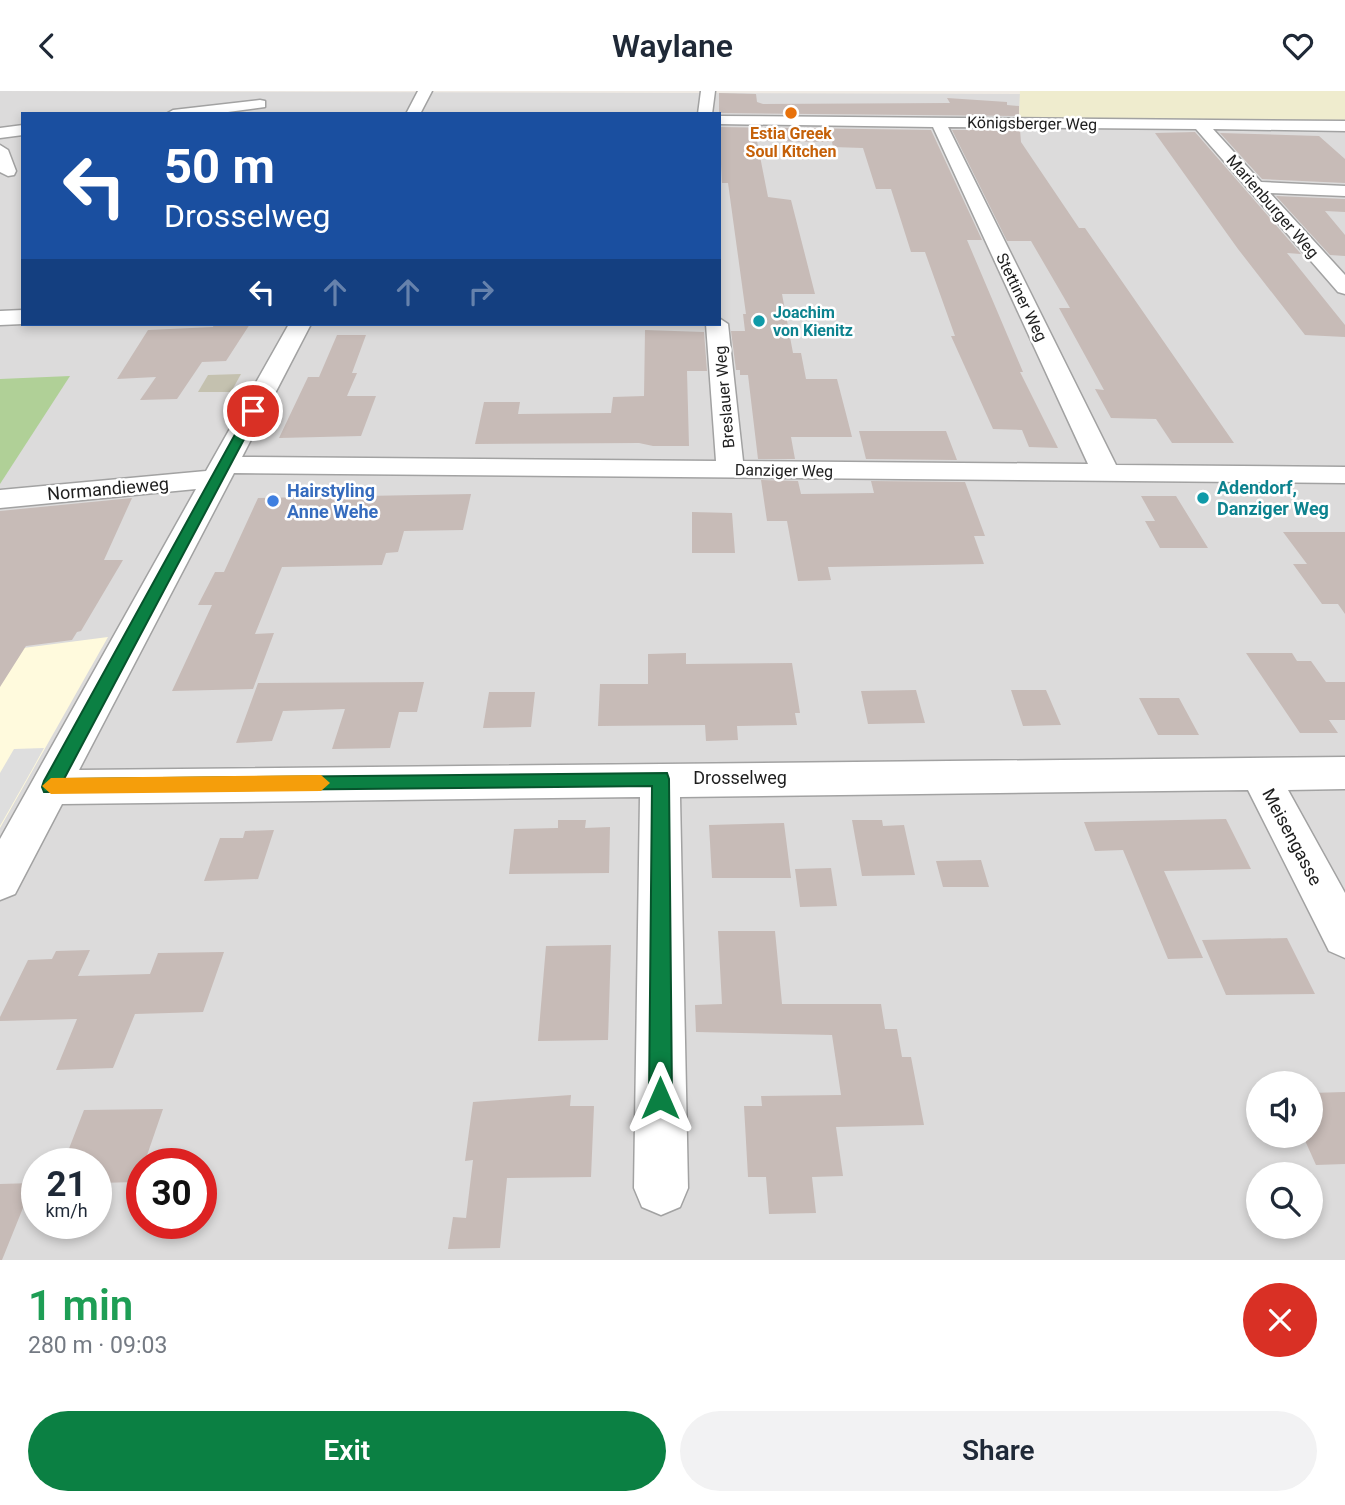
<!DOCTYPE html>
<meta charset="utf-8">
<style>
body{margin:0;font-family:Roboto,sans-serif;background:#f2f2f3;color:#1f2937;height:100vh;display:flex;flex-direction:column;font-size:26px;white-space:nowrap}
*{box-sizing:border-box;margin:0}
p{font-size:23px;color:#747a83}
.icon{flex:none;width:38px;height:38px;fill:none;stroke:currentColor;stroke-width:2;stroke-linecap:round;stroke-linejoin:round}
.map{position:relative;height:1169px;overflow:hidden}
.drawer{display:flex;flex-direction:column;background:#fff;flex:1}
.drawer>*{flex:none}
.hud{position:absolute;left:21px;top:21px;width:700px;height:214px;border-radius:0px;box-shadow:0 4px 10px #0003;background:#1a4fa0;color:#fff;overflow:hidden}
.tools{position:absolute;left:1246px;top:980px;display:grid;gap:14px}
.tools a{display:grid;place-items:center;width:77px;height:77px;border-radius:50%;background:#fff;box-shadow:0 4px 10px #0003;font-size:35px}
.speed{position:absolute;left:21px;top:1057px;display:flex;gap:14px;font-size:35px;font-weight:700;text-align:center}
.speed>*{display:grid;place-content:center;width:91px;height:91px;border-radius:50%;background:#fff;box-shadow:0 4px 10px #0003;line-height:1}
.speed small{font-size:18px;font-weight:400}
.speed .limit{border:10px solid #d22;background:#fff;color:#111}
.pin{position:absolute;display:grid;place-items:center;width:60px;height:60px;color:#fff;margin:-30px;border:4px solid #fff;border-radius:50%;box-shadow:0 2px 7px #0007}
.me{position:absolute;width:77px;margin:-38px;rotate:0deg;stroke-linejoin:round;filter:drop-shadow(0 0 5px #0008)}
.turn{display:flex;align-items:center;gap:24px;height:147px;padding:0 28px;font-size:32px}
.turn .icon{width:91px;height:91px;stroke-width:2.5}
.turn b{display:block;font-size:49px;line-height:60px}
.lanes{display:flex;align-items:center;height:66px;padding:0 28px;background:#0003;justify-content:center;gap:35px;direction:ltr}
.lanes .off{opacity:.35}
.round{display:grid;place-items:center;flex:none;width:74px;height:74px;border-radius:37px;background:#f2f2f3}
.head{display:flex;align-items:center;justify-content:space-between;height:119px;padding:0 28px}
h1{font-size:42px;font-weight:600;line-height:52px;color:#1e9e55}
.primary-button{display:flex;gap:14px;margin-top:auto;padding:14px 28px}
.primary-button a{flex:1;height:80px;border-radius:42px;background:#0b8043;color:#fff;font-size:28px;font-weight:600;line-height:80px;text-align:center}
.primary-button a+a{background:#f2f2f3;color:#1f2937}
header{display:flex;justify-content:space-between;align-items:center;height:91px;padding:0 28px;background:#fff;font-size:32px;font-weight:600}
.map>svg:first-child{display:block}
.residential{fill:#dcdbdb;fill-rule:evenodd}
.education{fill:#fffadd}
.construction{fill:#c4c1af}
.farmland{fill:#efecce}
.forest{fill:#b0d097}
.parking{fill:#dedede}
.building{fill:#c7bbb7}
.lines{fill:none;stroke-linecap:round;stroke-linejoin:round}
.minor-casing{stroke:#a2a2a2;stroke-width:3}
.minor{fill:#fff;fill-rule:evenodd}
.route{fill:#0b8043;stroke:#07532c;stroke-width:2}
.slow{fill:#f59e0b}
.food-dot{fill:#e8710a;stroke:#fff;stroke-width:2.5}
.culture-dot{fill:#0f9aa8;stroke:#fff;stroke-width:2.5}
.shop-dot{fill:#3f7fe0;stroke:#fff;stroke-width:2.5}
.labels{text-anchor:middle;stroke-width:5;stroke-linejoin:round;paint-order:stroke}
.far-street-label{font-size:16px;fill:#1e1e1e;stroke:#fff}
.far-food-label{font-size:16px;font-weight:bold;fill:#c56008;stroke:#fff}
.far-culture-label{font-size:16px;font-weight:bold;fill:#0d838f;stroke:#fff;text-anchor:start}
.culture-label{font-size:18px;font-weight:bold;fill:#0d838f;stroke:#fff;text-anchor:start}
.street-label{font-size:18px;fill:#1e1e1e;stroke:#fff}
.shop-label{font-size:18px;font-weight:bold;fill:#366cbe;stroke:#fff;text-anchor:start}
</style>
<header><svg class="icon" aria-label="back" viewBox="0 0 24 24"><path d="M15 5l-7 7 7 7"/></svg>Waylane<svg class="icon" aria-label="heart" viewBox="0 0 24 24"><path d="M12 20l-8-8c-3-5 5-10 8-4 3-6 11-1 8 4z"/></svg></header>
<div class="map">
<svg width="1345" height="1169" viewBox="0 0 1345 1169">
<rect width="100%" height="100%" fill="#efeae4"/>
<path class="residential" d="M 0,0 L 1020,3 L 1019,30 L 1345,38 L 1345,1169 L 0,1169 ZM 23,23 L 719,23 L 719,233 L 23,233 ZM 1258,992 L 1311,992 L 1311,1045 L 1258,1045 ZM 37,1073 L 96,1073 L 96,1132 L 37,1132 ZM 142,1073 L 201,1073 L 201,1132 L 142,1132 ZM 1258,1083 L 1311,1083 L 1311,1136 L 1258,1136 Z"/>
<path class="education" d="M 108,546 L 0,737 L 0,560 Z"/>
<path class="construction" d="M 241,283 L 231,301 L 198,301 L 208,284 Z"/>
<path class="farmland" d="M 1020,0 L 1345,0 L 1345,32 L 1019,30 Z"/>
<path class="forest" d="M 70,285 L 0,393 L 0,288 Z"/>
<path class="parking" d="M 44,657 L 33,677 L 0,735 L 0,682 L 14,658 Z"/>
<path class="building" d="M 719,2 L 756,3 L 757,11 L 763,13 L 950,12 L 947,7 L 1007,11 L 1007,14 L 1019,15 L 1019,25 L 719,22 Z
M 719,36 L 931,39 L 982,149 L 967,149 L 1023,281 L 1020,281 L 1058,357 L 1029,356 L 1022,339 L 993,338 L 951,245 L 955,245 L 925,161 L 911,161 L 891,98 L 876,98 L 863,57 L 833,56 L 832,51 L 757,50 L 768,106 L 791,109 L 815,203 L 782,203 L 793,262 L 801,262 L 806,288 L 837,288 L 852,346 L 791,346 L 795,368 L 758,368 L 748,284 L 740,284 L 740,279 L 736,279 L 731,240 L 745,240 L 743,223 L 746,223 L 728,92 L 722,92 Z
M 952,39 L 1020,39 L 1021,51 L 1079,137 L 1085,137 L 1234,352 L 1172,352 L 1156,328 L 1111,327 L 1095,298 L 1104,299 L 1059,217 L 1070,217 L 1031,150 L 1007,150 Z
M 1195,41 L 1301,163 L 1287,162 L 1345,234 L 1345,246 L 1305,244 L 1238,158 L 1155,42 Z
M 1220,42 L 1319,45 L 1345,68 L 1345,92 L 1262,88 Z
M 1276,105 L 1345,108 L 1345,121 L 1325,120 L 1345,144 L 1345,165 L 1330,164 Z
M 214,233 L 250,233 L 226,270 L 202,271 L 177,308 L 140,309 L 156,286 L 117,288 L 148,239 L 213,236 Z
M 645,239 L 704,241 L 707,280 L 687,280 L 689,355 L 653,355 L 639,352 L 475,353 L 484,311 L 520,311 L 518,323 L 611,322 L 613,306 L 644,305 Z
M 337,244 L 366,244 L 352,282 L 357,282 L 347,305 L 376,305 L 361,345 L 279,347 L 308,286 L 319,286 Z
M 859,340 L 946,340 L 957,369 L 866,368 Z
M 761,389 L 798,390 L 801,403 L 874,402 L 871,390 L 965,391 L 985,445 L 974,445 L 984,473 L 828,476 L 831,489 L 798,490 L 787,430 L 767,430 Z
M 471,403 L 463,439 L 404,440 L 398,461 L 386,462 L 382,474 L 282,476 L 255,543 L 274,542 L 253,598 L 172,600 L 212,514 L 198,514 L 215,481 L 224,481 L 258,407 Z
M 1141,405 L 1176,405 L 1208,457 L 1160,457 L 1145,430 L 1155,430 Z
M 132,407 L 104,469 L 123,469 L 81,540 L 77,541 L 72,549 L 26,555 L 0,596 L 0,420 Z
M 692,421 L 732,422 L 735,462 L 692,462 Z
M 1283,441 L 1345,441 L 1345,523 L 1338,513 L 1322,513 L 1293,473 L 1307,473 Z
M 686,562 L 686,573 L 792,572 L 800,622 L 795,622 L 797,634 L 737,635 L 738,649 L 706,650 L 705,634 L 598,635 L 600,593 L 648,593 L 648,563 Z
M 1246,562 L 1292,562 L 1297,570 L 1311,570 L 1326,591 L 1345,591 L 1345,629 L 1329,629 L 1338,642 L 1300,642 Z
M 424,591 L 417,621 L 399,621 L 390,657 L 332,658 L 345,618 L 283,620 L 272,650 L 236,652 L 258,592 Z
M 916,599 L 925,632 L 868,633 L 861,600 Z
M 1011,599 L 1046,599 L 1061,634 L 1023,635 Z
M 489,601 L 535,601 L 531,636 L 483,637 Z
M 1139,607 L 1179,607 L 1199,644 L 1158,644 Z
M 1226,728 L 1251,778 L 1164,780 L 1203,867 L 1168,868 L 1123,759 L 1095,760 L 1084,731 Z
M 558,729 L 586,729 L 585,737 L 610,736 L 609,782 L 509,783 L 514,738 L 558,737 Z
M 852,729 L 882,729 L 883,735 L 904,734 L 915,784 L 862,785 Z
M 784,732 L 791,787 L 712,787 L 709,734 Z
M 274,739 L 258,788 L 204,790 L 220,747 L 243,747 L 245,740 Z
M 981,769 L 989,796 L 943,796 L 936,770 Z
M 831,777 L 837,815 L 800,816 L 795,778 Z
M 718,840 L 775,840 L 782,913 L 881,913 L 885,938 L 897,938 L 902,966 L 911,966 L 924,1034 L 836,1036 L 843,1085 L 812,1086 L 816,1122 L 769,1123 L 766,1086 L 748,1086 L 744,1015 L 762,1015 L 761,1005 L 841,1004 L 832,944 L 696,941 L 695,914 L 722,913 Z
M 1287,847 L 1315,903 L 1226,904 L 1202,849 Z
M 611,854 L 608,949 L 538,950 L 546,855 Z
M 90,859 L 78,885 L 150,883 L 158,862 L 224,861 L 203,921 L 135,923 L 113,977 L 56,979 L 77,928 L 0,930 L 0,926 L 28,869 L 52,868 L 56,860 Z
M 1345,1001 L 1345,1073 L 1316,1074 L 1303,1045 L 1311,1045 L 1311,1002 Z
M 571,1004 L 570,1015 L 594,1015 L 591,1086 L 507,1087 L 500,1157 L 448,1158 L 453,1126 L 466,1127 L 473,1069 L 465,1070 L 473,1011 Z
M 163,1018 L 144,1073 L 142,1073 L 138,1091 L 96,1092 L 96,1073 L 63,1073 L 84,1019 Z
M 33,1092 L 2,1169 L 0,1169 L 0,1093 Z"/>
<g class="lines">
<defs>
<path id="minor" d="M 418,0 L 432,0 L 420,23 L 406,23 Z
M 701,0 L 715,0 L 712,23 L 698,23 Z
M 260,9 L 265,10 L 265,16 L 213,23 L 166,23 L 173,19 Z
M 719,25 L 1345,30 L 1345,40 L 1213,38 L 1261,91 L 1345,95 L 1345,105 L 1270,102 L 1345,184 L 1345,203 L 1338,201 L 1196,38 L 948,36 L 1116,374 L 1345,376 L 1345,392 L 234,382 L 79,679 L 1345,666 L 1345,698 L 1288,699 L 1345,802 L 1345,867 L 1329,860 L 1248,699 L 680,706 L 688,1097 L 680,1116 L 661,1124 L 642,1116 L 634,1097 L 640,706 L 62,713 L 15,803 L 0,809 L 0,748 L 196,398 L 0,417 L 0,399 L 206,380 L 289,233 L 311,233 L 242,366 L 716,370 L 706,233 L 719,233 L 719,227 L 728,233 L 743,370 L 1088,373 L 933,36 L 719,33 Z
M 23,34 L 23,44 L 0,47 L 0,37 Z
M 0,54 L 8,59 L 16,80 L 14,84 L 8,85 L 0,81 Z
M 23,219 L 23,233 L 0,234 L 0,220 Z"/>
</defs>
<use href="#minor" class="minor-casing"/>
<use href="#minor" class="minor"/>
</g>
<path class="route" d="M 249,318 L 259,320 L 64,688 L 667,682 L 669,688 L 672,1007 L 668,1015 L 660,1019 L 652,1015 L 649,1007 L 652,695 L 44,701 L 42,696 L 44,690 Z"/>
<path class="slow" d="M 321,684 L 330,692 L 321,700 L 51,703 L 42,695 L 51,687 Z"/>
<circle class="food-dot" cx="791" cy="22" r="7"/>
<g class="culture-dot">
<circle cx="759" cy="230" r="7"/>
<circle cx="1203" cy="407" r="7"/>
</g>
<circle class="shop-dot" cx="273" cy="410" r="7"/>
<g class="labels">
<g class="far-street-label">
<text transform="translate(1032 32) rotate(1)" y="6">Königsberger Weg</text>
<text transform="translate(1273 115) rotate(49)" y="6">Marienburger Weg</text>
<text transform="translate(1022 206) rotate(64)" y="6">Stettiner Weg</text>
<text transform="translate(724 306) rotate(-95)" y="6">Breslauer Weg</text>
<text transform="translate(784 379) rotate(1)" y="6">Danziger Weg</text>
</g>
<g class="far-food-label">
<text x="791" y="48">Estia Greek<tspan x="791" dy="18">Soul Kitchen</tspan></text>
</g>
<g class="far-culture-label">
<text x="773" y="227">Joachim<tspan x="773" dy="18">von Kienitz</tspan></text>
</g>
<g class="culture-label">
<text x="1217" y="403">Adendorf,<tspan x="1217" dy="21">Danziger Weg</tspan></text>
</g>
<g class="street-label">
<text transform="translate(108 398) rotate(-5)" y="6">Normandieweg</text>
<text x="740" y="693">Drosselweg</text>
<text transform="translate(1292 746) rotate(62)" y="6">Meisengasse</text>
</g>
<g class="shop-label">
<text x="287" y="406">Hairstyling<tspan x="287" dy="21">Anne Wehe</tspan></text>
</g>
</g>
</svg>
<div class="tools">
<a><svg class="icon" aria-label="sound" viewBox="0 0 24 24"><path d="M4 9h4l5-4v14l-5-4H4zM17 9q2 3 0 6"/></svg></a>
<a><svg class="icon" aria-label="search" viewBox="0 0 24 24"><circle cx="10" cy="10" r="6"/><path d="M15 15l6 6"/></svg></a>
</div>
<div class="speed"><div>21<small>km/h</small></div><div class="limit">30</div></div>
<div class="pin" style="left:253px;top:320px;background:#d93025"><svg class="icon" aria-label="arrive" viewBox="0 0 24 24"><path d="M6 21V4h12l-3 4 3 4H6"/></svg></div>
<svg class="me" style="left:660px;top:1007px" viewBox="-20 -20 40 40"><path d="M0-17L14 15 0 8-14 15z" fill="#0b8043" stroke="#fff" stroke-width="4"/></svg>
<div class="hud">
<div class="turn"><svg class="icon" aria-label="left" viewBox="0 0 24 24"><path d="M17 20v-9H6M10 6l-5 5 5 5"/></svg><div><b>50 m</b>Drosselweg</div></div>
<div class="lanes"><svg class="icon" aria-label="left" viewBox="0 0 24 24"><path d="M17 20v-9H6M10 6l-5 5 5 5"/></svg><svg class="icon off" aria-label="ahead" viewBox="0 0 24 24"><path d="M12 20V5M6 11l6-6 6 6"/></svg><svg class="icon off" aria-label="ahead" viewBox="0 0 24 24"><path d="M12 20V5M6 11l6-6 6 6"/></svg><svg class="icon off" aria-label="right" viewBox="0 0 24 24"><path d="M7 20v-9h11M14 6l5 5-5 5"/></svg></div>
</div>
</div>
<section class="drawer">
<div class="head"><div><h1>1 min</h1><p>280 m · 09:03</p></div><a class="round" style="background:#d93025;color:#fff"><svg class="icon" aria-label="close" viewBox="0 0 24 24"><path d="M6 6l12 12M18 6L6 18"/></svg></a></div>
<div class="primary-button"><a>Exit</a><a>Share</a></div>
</section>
